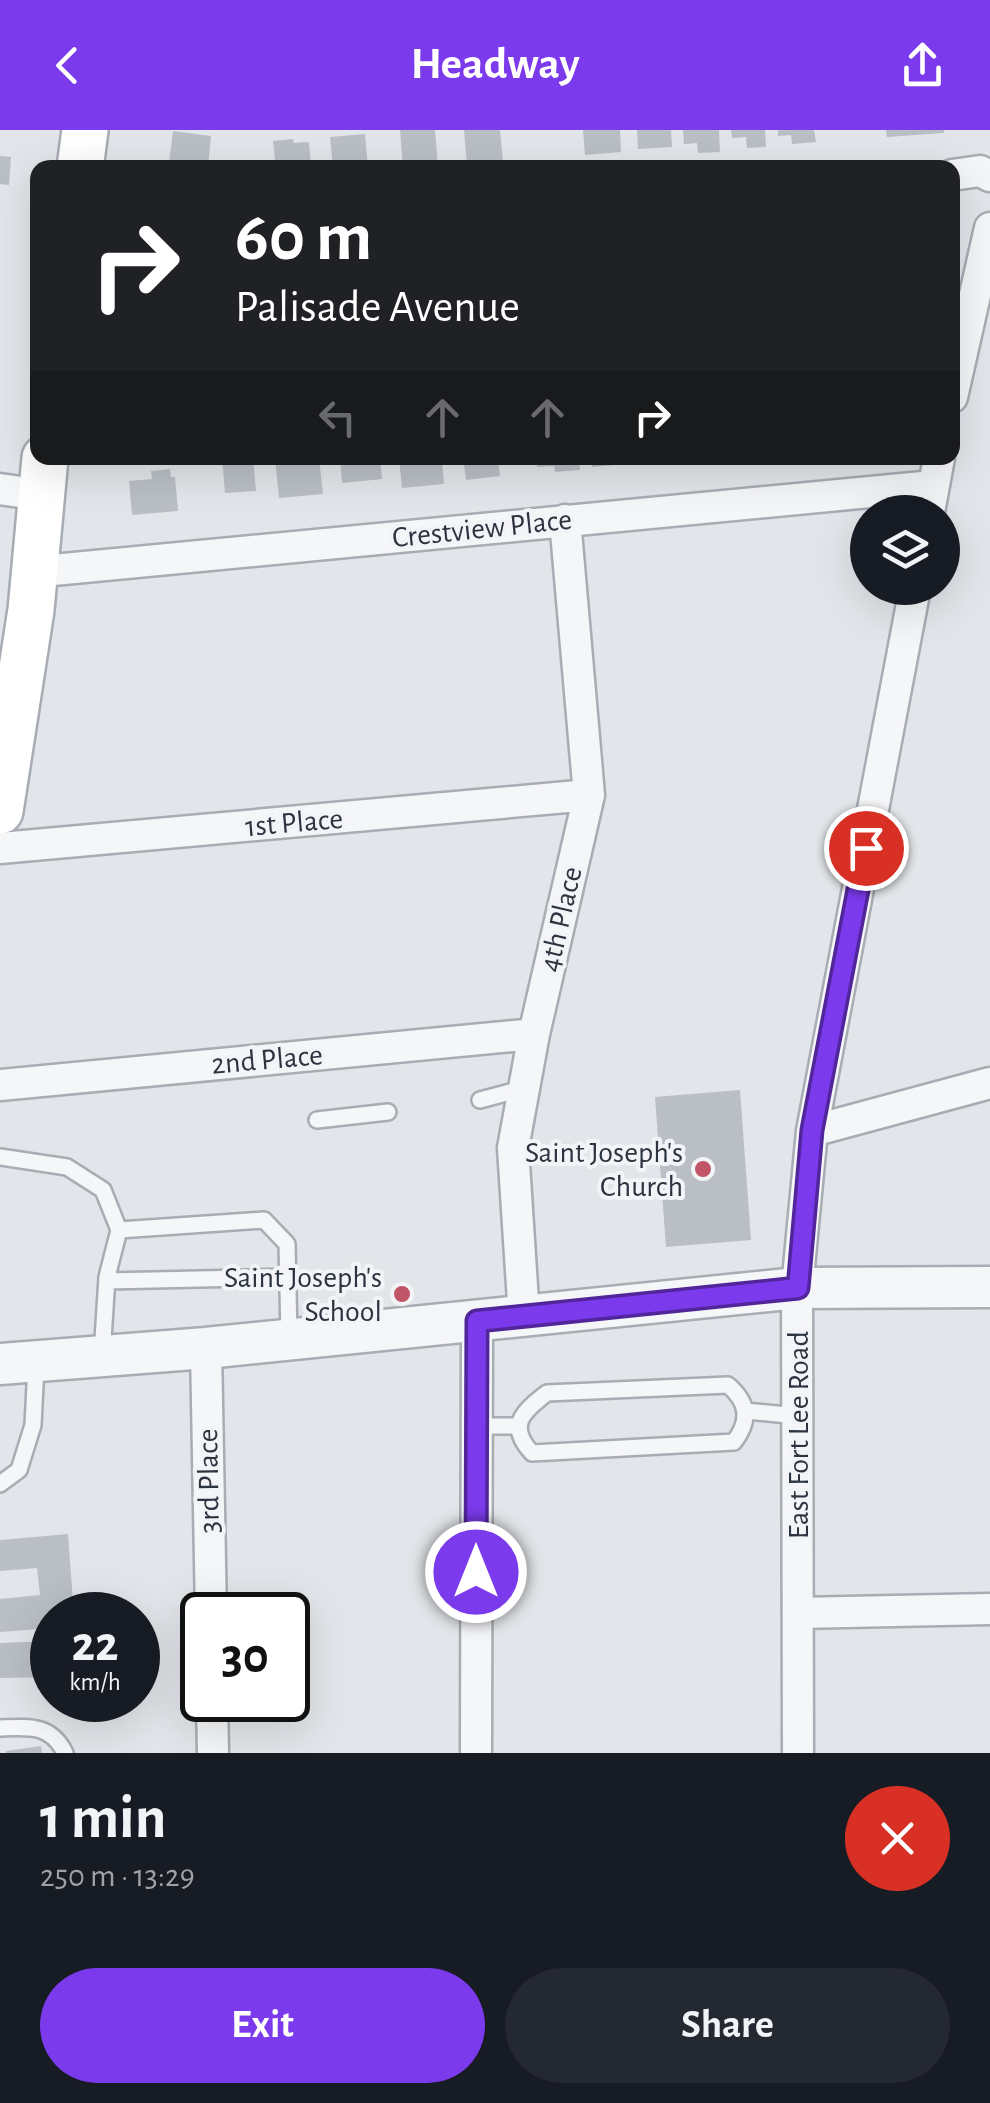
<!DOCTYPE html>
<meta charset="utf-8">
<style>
body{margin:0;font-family:"Alegreya Sans",sans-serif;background:#242831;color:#f1f3f6;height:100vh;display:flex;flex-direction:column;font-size:38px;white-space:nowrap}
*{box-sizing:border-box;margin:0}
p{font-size:32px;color:#9ea1a6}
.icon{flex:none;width:55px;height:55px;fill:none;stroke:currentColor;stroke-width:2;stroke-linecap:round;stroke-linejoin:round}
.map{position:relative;height:1623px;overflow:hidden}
.details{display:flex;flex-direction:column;background:#171b24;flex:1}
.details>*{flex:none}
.hud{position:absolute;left:30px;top:30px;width:930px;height:305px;border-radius:20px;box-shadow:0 10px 40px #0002;background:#202124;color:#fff;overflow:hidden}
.tools{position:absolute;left:850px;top:365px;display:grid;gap:20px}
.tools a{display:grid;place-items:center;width:110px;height:110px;border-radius:50%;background:#171b24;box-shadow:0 10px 40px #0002;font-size:50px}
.speed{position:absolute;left:30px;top:1462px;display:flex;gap:20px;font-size:50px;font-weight:700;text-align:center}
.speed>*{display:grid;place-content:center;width:130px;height:130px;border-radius:50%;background:#171b24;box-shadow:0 10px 40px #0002;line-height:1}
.speed small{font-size:25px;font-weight:400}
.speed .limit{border:5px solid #111;border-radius:15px;background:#fff;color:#111}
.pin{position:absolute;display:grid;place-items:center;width:85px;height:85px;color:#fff;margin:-42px;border:5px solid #fff;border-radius:50%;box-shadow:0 2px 10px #0007}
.me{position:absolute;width:110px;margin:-55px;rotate:0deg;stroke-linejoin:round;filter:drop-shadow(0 0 8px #0008)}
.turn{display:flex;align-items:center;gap:35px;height:210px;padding:0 40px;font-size:45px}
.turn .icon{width:130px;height:130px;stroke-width:2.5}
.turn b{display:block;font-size:70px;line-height:85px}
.lanes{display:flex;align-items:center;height:95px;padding:0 40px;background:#0003;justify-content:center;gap:50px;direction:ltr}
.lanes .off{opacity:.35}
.round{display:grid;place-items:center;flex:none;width:105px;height:105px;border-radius:52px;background:#242831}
.summary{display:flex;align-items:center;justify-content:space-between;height:170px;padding:0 40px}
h1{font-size:60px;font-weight:700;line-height:75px}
.button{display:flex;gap:20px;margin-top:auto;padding:20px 40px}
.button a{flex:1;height:115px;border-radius:60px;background:#7c3aed;color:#fff;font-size:40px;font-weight:700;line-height:115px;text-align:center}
.button a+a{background:#242831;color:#f1f3f6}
header{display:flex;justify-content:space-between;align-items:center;height:130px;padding:0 40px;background:#7c3aed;color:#fff;font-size:45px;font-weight:700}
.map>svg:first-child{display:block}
.building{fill:#babfc6}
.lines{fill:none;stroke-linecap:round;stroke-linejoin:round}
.service-casing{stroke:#a8acb3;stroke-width:20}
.minor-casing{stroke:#a8acb3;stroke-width:35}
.tertiary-casing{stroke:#a8acb3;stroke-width:45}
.secondary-casing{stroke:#a8acb3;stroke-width:50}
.service{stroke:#f5f6f8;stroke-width:15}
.minor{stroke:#f5f6f8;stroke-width:30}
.tertiary{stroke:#f5f6f8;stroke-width:40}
.secondary{stroke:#fff;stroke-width:45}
.route-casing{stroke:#51269a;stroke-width:25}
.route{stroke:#7c3aed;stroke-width:18}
.poi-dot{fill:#c25468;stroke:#f2f4f7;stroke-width:4}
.labels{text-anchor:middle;stroke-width:8;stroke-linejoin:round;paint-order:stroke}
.street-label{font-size:30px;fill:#2c3440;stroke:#f2f4f7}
.poi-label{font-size:30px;fill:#2c3440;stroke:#f2f4f7;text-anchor:end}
</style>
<header><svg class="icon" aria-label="back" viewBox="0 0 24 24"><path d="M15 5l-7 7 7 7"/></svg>Headway<svg class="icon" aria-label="share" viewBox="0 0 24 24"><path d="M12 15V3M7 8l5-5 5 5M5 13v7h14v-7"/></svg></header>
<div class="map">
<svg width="990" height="1623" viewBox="0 0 990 1623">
<rect width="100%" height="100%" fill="#e2e5e9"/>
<path class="building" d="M 400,0 L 435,0 L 438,38 L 403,38 Z
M 464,0 L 500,0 L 503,32 L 467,35 Z
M 583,0 L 620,0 L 621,22 L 585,25 Z
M 637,0 L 671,0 L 672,17 L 638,19 Z
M 683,0 L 719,0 L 720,22 L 698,23 L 697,13 L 684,14 Z
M 731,0 L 765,0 L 766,17 L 747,18 L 746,7 L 732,8 Z
M 778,0 L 814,0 L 816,12 L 792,14 L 791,5 L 778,6 Z
M 886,0 L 944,0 L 944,3 L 887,7 Z
M 173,1 L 211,6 L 208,37 L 169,33 Z
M 365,4 L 368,38 L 333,38 L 330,7 Z
M 293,9 L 294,13 L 309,12 L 311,38 L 276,38 L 273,11 Z
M 0,26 L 11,27 L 9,55 L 0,54 Z
M 222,328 L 253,328 L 256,361 L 225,363 Z
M 275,328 L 319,328 L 323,364 L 279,368 Z
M 340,328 L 380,328 L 382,349 L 342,353 Z
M 399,328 L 435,328 L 435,332 L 442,331 L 444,354 L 402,358 Z
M 463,328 L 498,328 L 500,346 L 466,350 Z
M 536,328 L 579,328 L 580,340 L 555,342 L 554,336 L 537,337 Z
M 591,328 L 637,328 L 637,333 L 592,337 Z
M 170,339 L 171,347 L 175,347 L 178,381 L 132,385 L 129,351 L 152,349 L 151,341 Z
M 740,960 L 751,1110 L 666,1117 L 655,967 Z
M 68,1404 L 74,1485 L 52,1485 L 52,1498 L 0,1502 L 0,1469 L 40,1465 L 37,1438 L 0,1441 L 0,1410 Z
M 52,1511 L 52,1547 L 0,1548 L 0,1513 Z
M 41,1616 L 42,1623 L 6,1623 L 6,1621 Z"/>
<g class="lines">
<defs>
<path id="service" d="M 480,970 L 525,958
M 317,990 L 388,982
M 0,1027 L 67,1037 L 103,1060 L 119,1100
M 107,1151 L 288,1147
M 102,1225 L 107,1147 L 119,1100 L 264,1090 L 287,1114 L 289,1206
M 728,1255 C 749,1273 750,1291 734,1312 L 532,1323 C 507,1296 522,1282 547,1263 Z
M 746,1281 L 798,1286
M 477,1296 L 519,1296
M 0,1354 L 19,1340 L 33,1295 L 36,1235
M 0,1598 C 29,1597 51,1594 65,1623"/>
<path id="minor" d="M 952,45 L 980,41 L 990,46
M 952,267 L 990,98
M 0,359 L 41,365
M 929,382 L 939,328
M 32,442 L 933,356
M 0,718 L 589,665
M 0,955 L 534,904
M 812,1001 L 990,953
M 524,1187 L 513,1018 L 534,904 L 589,665 L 565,390
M 206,1218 L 211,1485
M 798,1483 L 990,1479
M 212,1570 L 213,1623
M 476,1623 L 477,1191
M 798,1623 L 797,1158 L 812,1001 L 915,458"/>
<path id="tertiary" d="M 0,1234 L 206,1218 L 797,1158 L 990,1157"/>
<path id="secondary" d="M 80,38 L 85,0
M 0,681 L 31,480 L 45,328"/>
</defs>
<use href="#service" class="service-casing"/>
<use href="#minor" class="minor-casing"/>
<use href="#tertiary" class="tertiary-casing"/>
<use href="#secondary" class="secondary-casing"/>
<use href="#service" class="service"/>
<use href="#minor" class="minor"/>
<use href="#tertiary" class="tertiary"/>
<use href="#secondary" class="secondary"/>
</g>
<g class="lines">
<defs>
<path id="route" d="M 476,1442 L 477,1191 L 798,1158 L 812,1000 L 866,718"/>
</defs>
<use href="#route" class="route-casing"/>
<use href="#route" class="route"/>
</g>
<g class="poi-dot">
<circle cx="703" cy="1039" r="10"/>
<circle cx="402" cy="1164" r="10"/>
</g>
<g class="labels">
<g class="street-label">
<text transform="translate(482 398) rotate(-6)" y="10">Crestview Place</text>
<text transform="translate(294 692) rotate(-5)" y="10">1st Place</text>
<text transform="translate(560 789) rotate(-77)" y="10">4th Place</text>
<text transform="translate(267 929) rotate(-5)" y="10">2nd Place</text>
<text transform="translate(798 1305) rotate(-90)" y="10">East Fort Lee Road</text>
<text transform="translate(208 1351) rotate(-91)" y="10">3rd Place</text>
</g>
<g class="poi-label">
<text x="683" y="1032">Saint Joseph's<tspan x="683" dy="34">Church</tspan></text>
<text x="382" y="1157">Saint Joseph's<tspan x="382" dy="34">School</tspan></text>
</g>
</g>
</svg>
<div class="tools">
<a><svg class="icon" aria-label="layers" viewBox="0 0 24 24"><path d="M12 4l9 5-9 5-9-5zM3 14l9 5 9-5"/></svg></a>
</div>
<div class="speed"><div>22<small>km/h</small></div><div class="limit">30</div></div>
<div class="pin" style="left:866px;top:718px;background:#d93025"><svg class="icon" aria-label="arrive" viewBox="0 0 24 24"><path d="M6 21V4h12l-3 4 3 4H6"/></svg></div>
<svg class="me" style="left:476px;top:1442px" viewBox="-20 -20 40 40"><circle r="17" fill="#7c3aed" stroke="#fff" stroke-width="3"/><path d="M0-11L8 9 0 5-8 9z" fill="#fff"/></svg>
<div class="hud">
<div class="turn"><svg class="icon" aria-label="right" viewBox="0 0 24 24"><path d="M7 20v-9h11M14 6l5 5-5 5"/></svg><div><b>60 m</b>Palisade Avenue</div></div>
<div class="lanes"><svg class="icon off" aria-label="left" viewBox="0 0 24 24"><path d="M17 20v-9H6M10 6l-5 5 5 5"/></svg><svg class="icon off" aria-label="ahead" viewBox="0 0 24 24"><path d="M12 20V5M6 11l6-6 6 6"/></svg><svg class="icon off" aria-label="ahead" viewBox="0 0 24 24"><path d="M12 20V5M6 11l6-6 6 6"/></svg><svg class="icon" aria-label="right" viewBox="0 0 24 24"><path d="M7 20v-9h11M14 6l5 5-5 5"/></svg></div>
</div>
</div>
<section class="details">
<div class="summary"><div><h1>1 min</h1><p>250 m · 13:29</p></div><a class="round" style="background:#d93025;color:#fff"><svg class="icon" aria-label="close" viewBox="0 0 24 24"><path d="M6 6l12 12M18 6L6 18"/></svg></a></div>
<div class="button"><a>Exit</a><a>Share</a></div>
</section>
